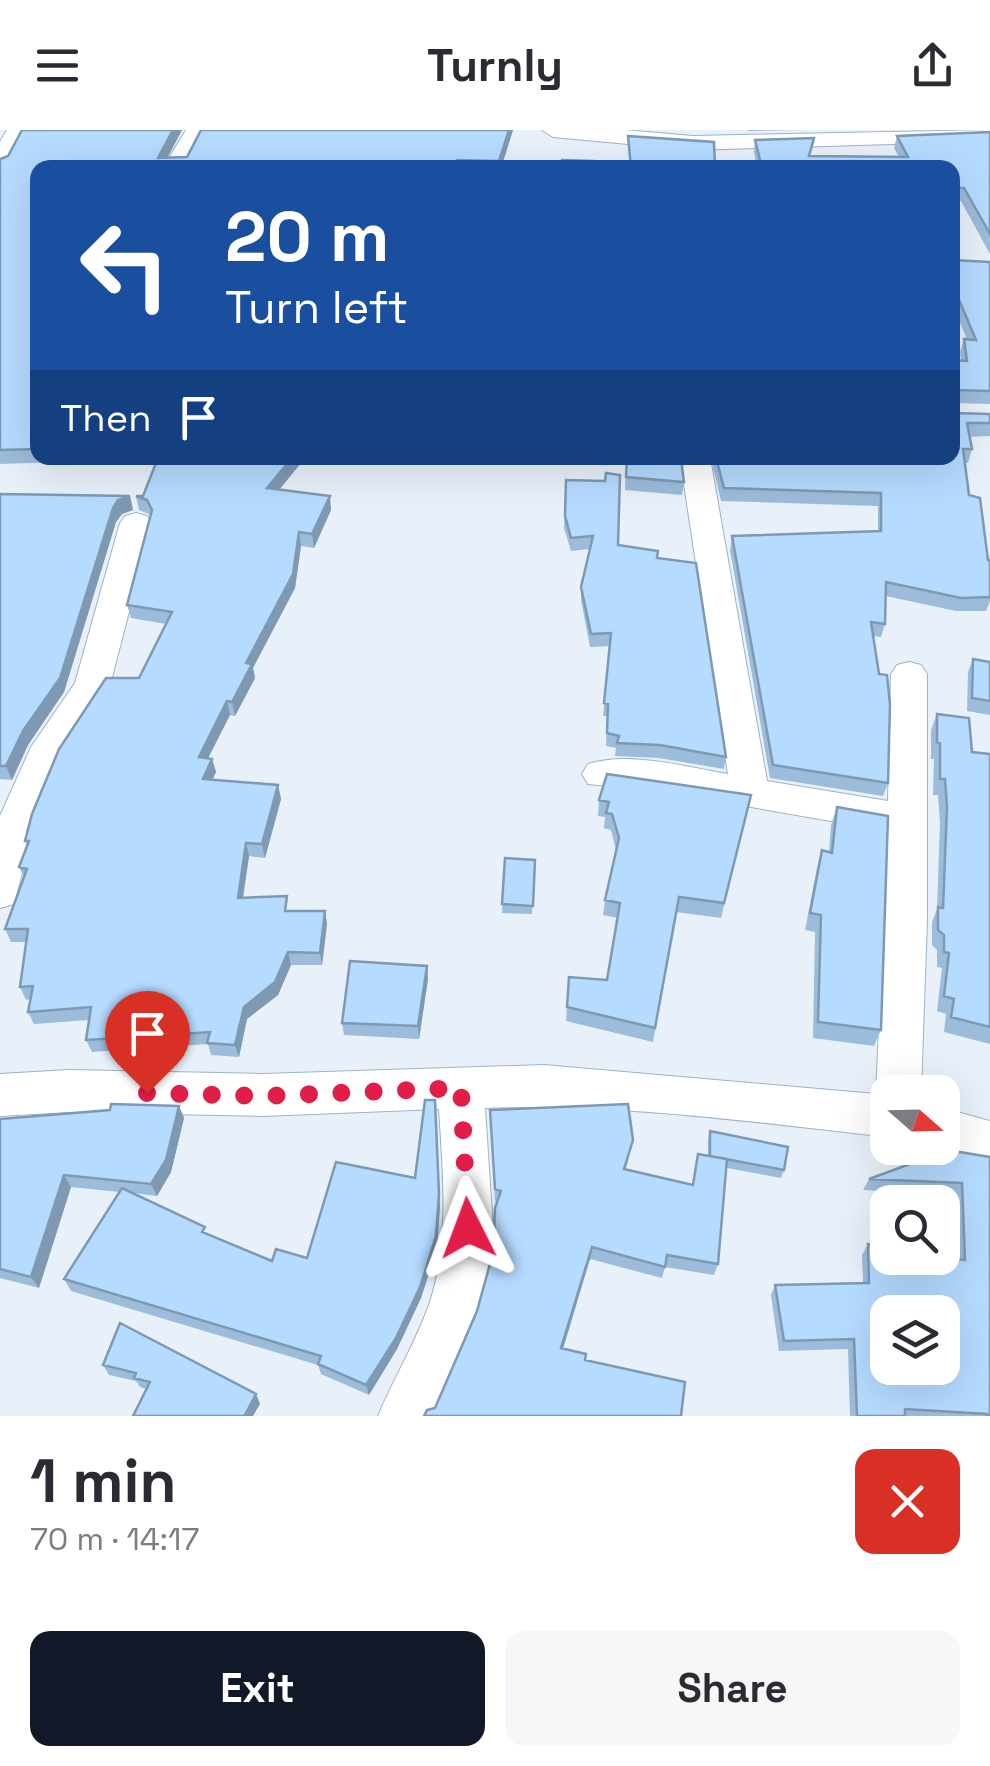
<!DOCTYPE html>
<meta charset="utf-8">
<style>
body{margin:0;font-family:"Space Grotesk",sans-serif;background:#f7f7f7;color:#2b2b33;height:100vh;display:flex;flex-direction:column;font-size:38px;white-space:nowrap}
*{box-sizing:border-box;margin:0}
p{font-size:32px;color:#7c7c81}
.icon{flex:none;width:55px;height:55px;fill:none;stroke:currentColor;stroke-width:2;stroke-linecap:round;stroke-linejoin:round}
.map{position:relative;height:1286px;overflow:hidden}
.side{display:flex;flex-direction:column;background:#fff;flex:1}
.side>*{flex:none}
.hud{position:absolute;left:30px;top:30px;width:930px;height:305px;border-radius:20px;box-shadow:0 10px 40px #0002;background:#1a4fa0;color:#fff;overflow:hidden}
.needle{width:65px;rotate:110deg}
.tools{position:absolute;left:870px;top:945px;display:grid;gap:20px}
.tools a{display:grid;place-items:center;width:90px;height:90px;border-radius:20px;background:#fff;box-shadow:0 10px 40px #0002;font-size:50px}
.pin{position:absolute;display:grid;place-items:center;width:85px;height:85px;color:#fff;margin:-102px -42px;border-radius:50% 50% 50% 0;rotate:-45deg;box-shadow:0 0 10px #0007}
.pin .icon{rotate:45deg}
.me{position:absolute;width:110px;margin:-55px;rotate:357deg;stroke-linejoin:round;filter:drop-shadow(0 0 8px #0008)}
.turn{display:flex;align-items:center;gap:35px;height:210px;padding:0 30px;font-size:45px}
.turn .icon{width:130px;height:130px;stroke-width:2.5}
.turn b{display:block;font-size:70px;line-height:85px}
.then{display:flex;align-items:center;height:95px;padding:0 30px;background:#0003;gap:20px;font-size:38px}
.round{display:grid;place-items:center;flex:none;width:105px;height:105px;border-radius:20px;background:#f7f7f7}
.overview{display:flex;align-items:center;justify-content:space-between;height:170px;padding:0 30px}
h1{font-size:60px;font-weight:800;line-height:75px}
.action{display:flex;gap:20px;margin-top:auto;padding:20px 30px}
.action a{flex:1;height:115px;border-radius:20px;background:#111827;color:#fff;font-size:40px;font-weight:800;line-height:115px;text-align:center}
.action a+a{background:#f7f7f7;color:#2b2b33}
header{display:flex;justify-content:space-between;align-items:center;height:130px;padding:0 30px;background:#fff;font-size:45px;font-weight:800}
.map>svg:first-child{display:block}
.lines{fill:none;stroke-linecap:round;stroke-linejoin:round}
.minor-casing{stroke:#9db3c8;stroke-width:2}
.minor{fill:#fff;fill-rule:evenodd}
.wall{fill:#9cbcdb}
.shaded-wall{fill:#7f99b2}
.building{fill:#b5dbff;stroke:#7f99b2;stroke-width:2.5;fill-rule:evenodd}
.route{stroke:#e11d48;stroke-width:18;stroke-dasharray:0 32.4}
</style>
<header><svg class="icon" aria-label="menu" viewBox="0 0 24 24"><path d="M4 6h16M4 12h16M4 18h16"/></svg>Turnly<svg class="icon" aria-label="share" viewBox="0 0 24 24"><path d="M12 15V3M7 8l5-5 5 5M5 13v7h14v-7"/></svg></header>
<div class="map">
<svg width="990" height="1286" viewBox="0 0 990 1286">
<rect width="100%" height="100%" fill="#e8f1fa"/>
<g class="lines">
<defs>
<path id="minor" d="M 7,0 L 29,0 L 8,37 L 0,39 L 0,12 Z
M 186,0 L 208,0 L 186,38 L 163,38 Z
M 542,0 L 624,0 L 693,6 L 990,0 L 990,11 L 693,20 L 553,7 Z
M 680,328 L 710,328 L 767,651 L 888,671 L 891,544 L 897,535 L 909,532 L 921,535 L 927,544 L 927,789 L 921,962 L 888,962 L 888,1007 C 754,992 619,973 485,978 L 492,1084 L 489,1134 L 474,1191 L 433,1286 L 378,1286 C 394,1248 416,1212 430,1172 C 450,1109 443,1044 439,979 L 263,986 L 69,982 L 0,986 L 0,944 L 69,940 L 263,944 L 544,935 L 876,964 L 888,701 L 665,662 L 588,654 L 582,644 L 588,634 C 630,621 686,637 728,644 Z
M 136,383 L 147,386 L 152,393 L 110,555 L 61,631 L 34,696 L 14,774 L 0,778 L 0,686 L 31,617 L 75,553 L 120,393 L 125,386 Z
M 942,978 L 990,991 L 990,1035 L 934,1018 L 942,1018 Z"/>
</defs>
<use href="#minor" class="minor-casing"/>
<use href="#minor" class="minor"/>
</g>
<path class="wall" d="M 22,0 L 182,0 L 167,28 L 513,0 L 501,38 L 38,38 L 38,328 L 305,328 L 279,360 L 331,380 L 314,418 L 301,416 L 295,458 L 253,538 L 255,548 L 235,586 L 230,585 L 208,628 L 212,629 L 216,642 L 212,650 L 278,655 L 281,669 L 265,728 L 249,726 L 243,768 L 289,781 L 325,781 L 327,794 L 322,835 L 291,835 L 278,865 L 247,889 L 239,927 L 211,925 L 208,914 L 92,922 L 86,910 L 89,890 L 34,894 L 28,882 L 30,869 L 26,870 L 20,857 L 26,812 L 11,812 L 5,799 L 24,748 L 19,737 L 27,716 L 25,711 L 139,548 L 166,494 L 131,488 L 127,475 L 151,385 L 139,380 L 136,366 L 143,366 L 157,329 L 0,334 L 0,29 L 8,26 Z
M 748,0 L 804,0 L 749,1 Z
M 990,2 L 990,124 L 961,71 L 952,71 L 952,38 L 757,38 L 754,22 L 755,10 L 810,26 L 899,27 L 894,18 L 897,6 Z
M 952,130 L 990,132 L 990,274 L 953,273 L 953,283 L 990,284 L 990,306 L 969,307 L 972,319 L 968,333 L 965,333 L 969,365 L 988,430 L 990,430 L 990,471 L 986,481 L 956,481 L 886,466 L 885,494 L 881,507 L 873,506 L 888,653 L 883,666 L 770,648 L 730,420 L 732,406 L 878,401 L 878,376 L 721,371 L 711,328 L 952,328 L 952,230 L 961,231 L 960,222 L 964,209 L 967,209 L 952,174 Z
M 626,328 L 681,328 L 684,352 L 682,365 L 625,360 Z
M 566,350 L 618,415 L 657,428 L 726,627 L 724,639 L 659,628 L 615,626 L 616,618 L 606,616 L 607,586 L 603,586 L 610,516 L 590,517 L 581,470 L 581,457 L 590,419 L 571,421 L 564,398 Z
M 0,364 L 130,366 L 133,380 L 122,384 L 116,392 L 64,562 L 28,615 L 12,650 L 0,649 Z
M 973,529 L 990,532 L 990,585 L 967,581 L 968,542 Z
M 937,584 L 972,622 L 990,624 L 990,914 L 944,902 L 946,884 L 937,881 L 942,838 L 937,837 L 937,820 L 932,815 L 932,792 L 937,779 L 940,693 L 938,665 L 933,665 L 934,629 L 931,629 L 931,600 Z
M 751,665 L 721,788 L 676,782 L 653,912 L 566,891 L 569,847 L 607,850 L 618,788 L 603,785 L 605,770 L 616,720 L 611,700 L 604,698 L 605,687 L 598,686 L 599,670 Z
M 837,677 L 881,900 L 874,916 L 813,908 L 815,802 L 805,800 L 817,738 L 822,720 L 829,722 L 831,695 Z
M 505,728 L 535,730 L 532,784 L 502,783 Z
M 427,836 L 428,849 L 419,909 L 344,905 L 342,893 Z
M 179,976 L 184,988 L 171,1042 L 157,1066 L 133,1063 L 208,1105 L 272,1131 L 307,1128 L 440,1076 L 437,1118 L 421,1168 L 397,1219 L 369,1265 L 321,1244 L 318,1235 L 71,1161 L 64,1149 L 119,1062 L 71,1057 L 39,1158 L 0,1148 L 0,989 Z
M 490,980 L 633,1010 L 626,1039 L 692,1055 L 698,1024 L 708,1026 L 708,1009 L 710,1001 L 784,1040 L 781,1048 L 727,1038 L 718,1134 L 714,1145 L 665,1137 L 662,1148 L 590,1129 L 477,1181 L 493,1123 L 497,1072 L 495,1071 Z
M 990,1027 L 990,1286 L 850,1286 L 848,1219 L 779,1221 L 771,1165 L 775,1155 L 863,1153 L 862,1125 L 868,1114 L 957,1129 L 955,1065 L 863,1060 L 869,1049 Z
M 103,1235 L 256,1264 L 260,1274 L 146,1259 L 140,1257 L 136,1251 L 109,1245 Z"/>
<path class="shaded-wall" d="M 173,0 L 182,0 L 162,38 L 158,28 Z
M 509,0 L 513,0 L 501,38 L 499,38 L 499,31 Z
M 292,328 L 305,328 L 269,372 L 267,358 Z
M 130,366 L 133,380 L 122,384 L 116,392 L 64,562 L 28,615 L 12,650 L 6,636 L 113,378 L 118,370 Z
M 330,366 L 331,380 L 314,418 L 312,404 Z
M 299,402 L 301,416 L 295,458 L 253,538 L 255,548 L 235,586 L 232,572 L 246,533 Z
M 227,571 L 230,585 L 202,640 L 199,627 Z
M 212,629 L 216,642 L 206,663 L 203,649 Z
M 278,655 L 281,669 L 265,728 L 262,714 Z
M 246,713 L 249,726 L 241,781 L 238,768 Z
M 325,781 L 327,794 L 322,835 L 320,823 Z
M 288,822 L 291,835 L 278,865 L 247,889 L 239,927 L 235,915 L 244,877 Z
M 427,836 L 428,849 L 419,909 L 418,896 Z
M 435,970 L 440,1076 L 437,1118 L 421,1168 L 397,1219 L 369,1265 L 366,1255 Z
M 179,976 L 184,988 L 171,1042 L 157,1066 L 151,1054 Z
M 64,1045 L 71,1057 L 39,1158 L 31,1147 Z
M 592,1117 L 590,1129 L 560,1229 L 561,1218 Z
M 256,1264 L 260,1274 L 253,1286 L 246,1286 Z"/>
<path class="building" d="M 22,0 L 173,0 L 158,28 L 187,27 L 201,0 L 509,0 L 499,31 L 457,30 L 458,38 L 38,38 L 38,319 L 0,320 L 0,29 L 8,26 Z
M 990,2 L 990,104 L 964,58 L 952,58 L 952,38 L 762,38 L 755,10 L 814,8 L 809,26 L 908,27 L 897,6 Z
M 628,6 L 714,12 L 715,38 L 631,38 Z
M 562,30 L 593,31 L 593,38 L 561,38 Z
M 952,130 L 990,132 L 990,261 L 953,260 L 953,283 L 990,284 L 990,293 L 967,293 L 972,319 L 963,319 L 969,365 L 980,368 L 988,430 L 990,430 L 990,467 L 961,468 L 886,452 L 885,494 L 871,492 L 879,544 L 887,545 L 890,574 L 888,653 L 773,635 L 732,406 L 881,401 L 881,363 L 724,358 L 716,328 L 952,328 L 952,230 L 967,231 L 964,209 L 976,210 L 952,153 Z
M 158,328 L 292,328 L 267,358 L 330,366 L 312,404 L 299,402 L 293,444 L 246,533 L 252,534 L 232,572 L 227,571 L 199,627 L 212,629 L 203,649 L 278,655 L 262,714 L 246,713 L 238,768 L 287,766 L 285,781 L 325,781 L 320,823 L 288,822 L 275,852 L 244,877 L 235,915 L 207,913 L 210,902 L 86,910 L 91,877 L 28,882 L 33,856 L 20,857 L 28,799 L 5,799 L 27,739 L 19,737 L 29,711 L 25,711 L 32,684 L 59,619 L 106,548 L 139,548 L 172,482 L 127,475 L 152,380 L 147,370 L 136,366 L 143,366 Z
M 627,328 L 681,328 L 684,352 L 626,347 Z
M 606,343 L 620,345 L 618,415 L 658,421 L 657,428 L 696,433 L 726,627 L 660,615 L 617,613 L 619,606 L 607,603 L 608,574 L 604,573 L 611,503 L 591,504 L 581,457 L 593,406 L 571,408 L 565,386 L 566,350 L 605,351 Z
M 0,364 L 130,366 L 118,370 L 113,378 L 60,548 L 23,601 L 6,636 L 0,636 Z
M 973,529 L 990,532 L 990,571 L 972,568 Z
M 937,584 L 969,588 L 972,622 L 990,624 L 990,897 L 951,887 L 954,869 L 944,866 L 949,823 L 944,822 L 944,805 L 938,800 L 938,777 L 943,778 L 947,677 L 945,649 L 940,649 L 940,613 L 937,612 Z
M 607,644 L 751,665 L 724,773 L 679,767 L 655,898 L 567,877 L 569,847 L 607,850 L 620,773 L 605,770 L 619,708 L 612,684 L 606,683 L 609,672 L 599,670 Z
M 837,677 L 888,686 L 881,900 L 818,892 L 821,785 L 810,783 L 822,720 L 832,723 Z
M 505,728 L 535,730 L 533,776 L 502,774 Z
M 350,831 L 427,836 L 418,896 L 342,893 Z
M 425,970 L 435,970 L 439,1064 L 436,1106 L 420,1157 L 396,1208 L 366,1255 L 318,1234 L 321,1226 L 64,1149 L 122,1058 L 205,1097 L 202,1102 L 272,1131 L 276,1119 L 307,1128 L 336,1032 L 415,1048 Z
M 111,974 L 179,976 L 166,1030 L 151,1054 L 64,1045 L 31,1147 L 0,1139 L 0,989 L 110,980 Z
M 628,974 L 633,1010 L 624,1039 L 693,1055 L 698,1024 L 727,1029 L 718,1134 L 667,1125 L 665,1137 L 592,1117 L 561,1218 L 586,1224 L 585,1230 L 685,1252 L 681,1286 L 424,1286 L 427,1280 L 435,1278 L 477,1181 L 493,1123 L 495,1078 L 501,1061 L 495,1059 L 490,980 Z
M 710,1001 L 788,1017 L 784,1040 L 710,1026 Z
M 948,1020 L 990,1027 L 990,1286 L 987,1286 L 987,1284 L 905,1279 L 905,1286 L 857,1286 L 854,1209 L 784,1211 L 775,1155 L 869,1153 L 868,1114 L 888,1118 L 888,1128 L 942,1127 L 965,1130 L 962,1053 L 869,1049 ZM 888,1182 L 942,1182 L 942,1238 L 888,1238 Z
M 120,1193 L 256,1264 L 245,1285 L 248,1286 L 133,1286 L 150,1252 L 134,1248 L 136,1243 L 103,1235 Z"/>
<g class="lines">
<path class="route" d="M 147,963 L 264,966 L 461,958 L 468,1098"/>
</g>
</svg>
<div class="tools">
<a><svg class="needle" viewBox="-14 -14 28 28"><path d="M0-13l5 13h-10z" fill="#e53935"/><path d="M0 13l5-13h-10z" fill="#7c7c81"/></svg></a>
<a><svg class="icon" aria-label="search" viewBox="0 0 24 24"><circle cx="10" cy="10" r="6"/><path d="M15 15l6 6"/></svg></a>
<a><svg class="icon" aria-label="layers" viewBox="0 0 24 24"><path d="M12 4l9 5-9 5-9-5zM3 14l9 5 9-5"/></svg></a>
</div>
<div class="pin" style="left:147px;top:963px;background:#d93025"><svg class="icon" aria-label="arrive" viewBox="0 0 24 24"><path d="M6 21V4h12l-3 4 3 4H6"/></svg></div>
<svg class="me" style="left:468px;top:1098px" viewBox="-20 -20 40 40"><path d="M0-17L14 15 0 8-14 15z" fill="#e11d48" stroke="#fff" stroke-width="4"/></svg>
<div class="hud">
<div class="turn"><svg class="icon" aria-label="left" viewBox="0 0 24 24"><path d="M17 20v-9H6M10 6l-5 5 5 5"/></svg><div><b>20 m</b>Turn left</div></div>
<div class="then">Then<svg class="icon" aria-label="arrive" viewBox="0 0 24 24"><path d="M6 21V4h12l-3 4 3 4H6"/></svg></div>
</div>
</div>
<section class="side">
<div class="overview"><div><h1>1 min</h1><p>70 m · 14:17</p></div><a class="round" style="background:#d93025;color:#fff"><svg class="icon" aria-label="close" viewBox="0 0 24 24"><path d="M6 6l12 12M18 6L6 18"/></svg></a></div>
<div class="action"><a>Exit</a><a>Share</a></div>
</section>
